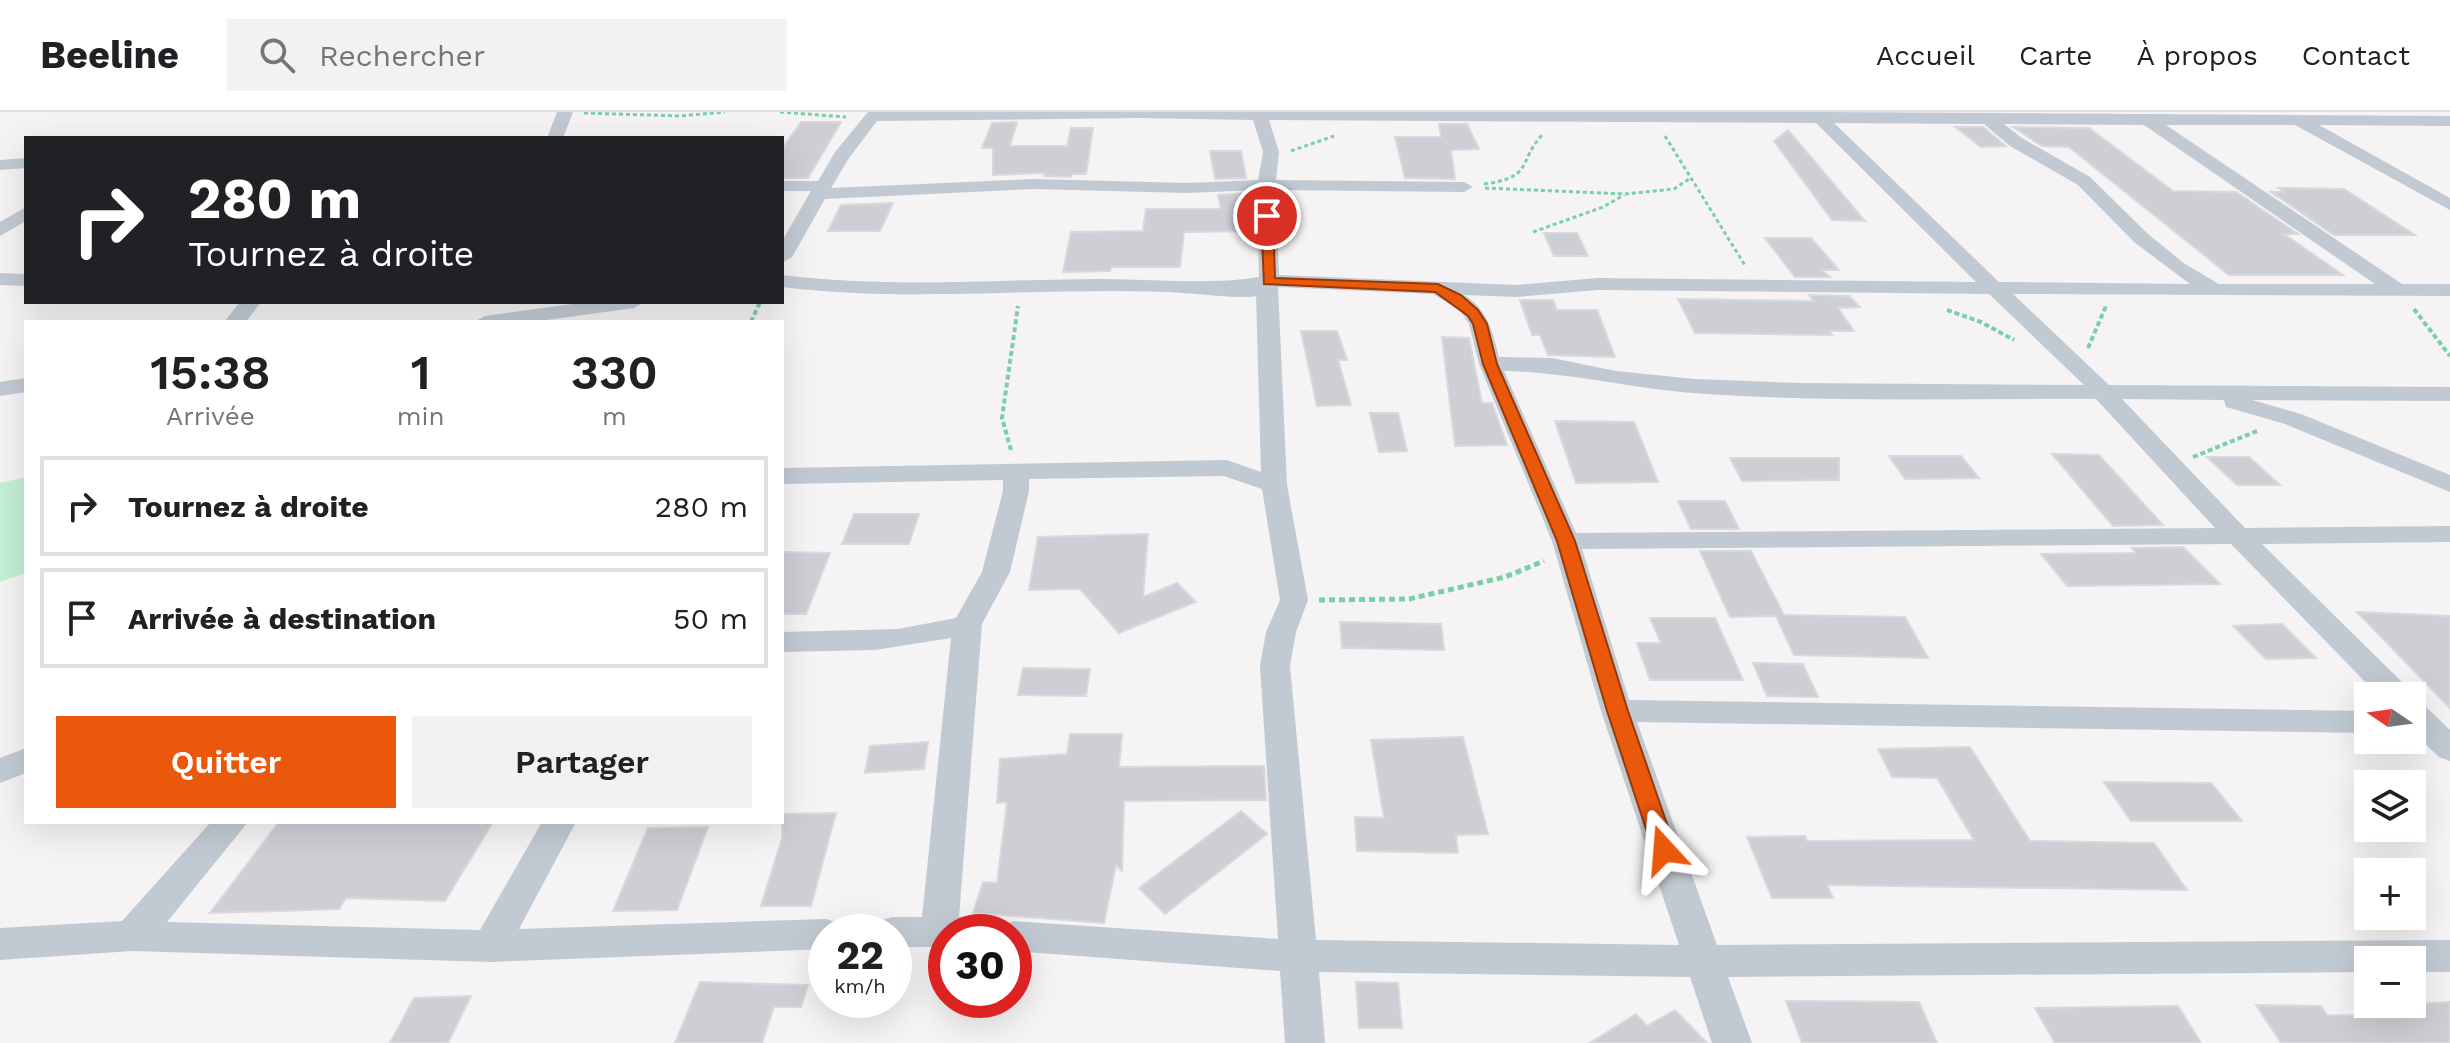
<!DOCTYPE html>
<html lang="fr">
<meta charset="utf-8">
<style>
body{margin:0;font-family:"Work Sans",sans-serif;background:#f2f2f2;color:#202124;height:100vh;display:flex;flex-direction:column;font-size:30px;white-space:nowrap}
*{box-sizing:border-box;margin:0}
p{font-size:26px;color:#757577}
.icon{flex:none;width:44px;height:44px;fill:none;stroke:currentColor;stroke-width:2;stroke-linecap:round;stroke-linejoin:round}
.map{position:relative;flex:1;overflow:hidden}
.side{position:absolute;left:24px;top:208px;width:760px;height:504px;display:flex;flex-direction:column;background:#fff;border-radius:0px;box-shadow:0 8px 32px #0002}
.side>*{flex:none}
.hud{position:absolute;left:24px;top:24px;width:760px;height:168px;border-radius:0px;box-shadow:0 8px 32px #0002;background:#202124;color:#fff;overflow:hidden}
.needle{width:52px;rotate:283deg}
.tools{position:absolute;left:2354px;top:570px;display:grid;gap:16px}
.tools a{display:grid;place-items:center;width:72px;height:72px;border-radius:0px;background:#fff;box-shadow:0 8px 32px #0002;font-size:40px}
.speed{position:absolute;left:808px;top:802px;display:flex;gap:16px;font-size:40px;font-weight:700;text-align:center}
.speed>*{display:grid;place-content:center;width:104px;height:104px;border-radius:50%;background:#fff;box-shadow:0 8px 32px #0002;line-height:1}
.speed small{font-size:20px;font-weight:400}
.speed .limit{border:12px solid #d22;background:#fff;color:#111}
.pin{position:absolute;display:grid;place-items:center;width:68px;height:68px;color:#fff;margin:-34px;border:4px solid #fff;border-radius:50%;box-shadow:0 2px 8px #0007}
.me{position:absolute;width:88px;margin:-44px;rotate:341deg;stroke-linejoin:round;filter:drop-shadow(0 0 6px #0008)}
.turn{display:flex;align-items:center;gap:28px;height:168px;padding:0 32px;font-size:36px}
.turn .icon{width:104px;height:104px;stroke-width:2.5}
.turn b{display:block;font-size:56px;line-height:68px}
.eta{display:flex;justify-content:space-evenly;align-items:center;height:136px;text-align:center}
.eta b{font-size:48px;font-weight:600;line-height:56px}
.action{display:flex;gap:16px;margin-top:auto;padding:16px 32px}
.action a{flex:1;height:92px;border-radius:0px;background:#ea580c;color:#fff;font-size:32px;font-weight:600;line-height:92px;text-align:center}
.action a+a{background:#f2f2f2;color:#202124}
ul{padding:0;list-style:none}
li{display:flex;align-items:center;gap:24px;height:100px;margin:0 16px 12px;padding:0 16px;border:4px solid #e0e0e0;border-radius:0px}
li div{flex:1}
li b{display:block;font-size:30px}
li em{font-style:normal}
header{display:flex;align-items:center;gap:48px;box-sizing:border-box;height:112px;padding:0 40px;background:#fff;border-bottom:2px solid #e0e0e0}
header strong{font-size:38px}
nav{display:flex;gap:44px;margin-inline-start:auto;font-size:28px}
.search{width:560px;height:72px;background:#f2f2f2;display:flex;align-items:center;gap:20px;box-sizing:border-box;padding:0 28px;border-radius:0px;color:#757577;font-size:30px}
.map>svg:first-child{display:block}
.green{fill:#c3f1d5}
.building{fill:#cdcfd5;stroke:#d7d9de;stroke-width:2}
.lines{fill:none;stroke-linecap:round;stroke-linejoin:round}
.path-far2{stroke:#7ad0a6;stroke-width:3;stroke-dasharray:4 3;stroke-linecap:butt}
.path-far1{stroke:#7ad0a6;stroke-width:4;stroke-dasharray:5 3;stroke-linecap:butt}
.path{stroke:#7ad0a6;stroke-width:5;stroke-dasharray:6 4;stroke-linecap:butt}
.street{fill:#c1cad2;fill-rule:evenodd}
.route{fill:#ea580c;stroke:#983908;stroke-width:2}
</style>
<header>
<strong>Beeline</strong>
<div class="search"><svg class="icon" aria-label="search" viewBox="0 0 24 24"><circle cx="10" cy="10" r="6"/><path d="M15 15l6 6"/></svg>Rechercher</div>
<nav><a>Accueil</a><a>Carte</a><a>À propos</a><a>Contact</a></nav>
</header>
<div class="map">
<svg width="2450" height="931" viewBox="0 0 2450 931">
<rect width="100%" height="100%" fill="#f5f3f3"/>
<path class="green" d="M 26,365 L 26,461 L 0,470 L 0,371 Z"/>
<path class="building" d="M 801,10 L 841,10 L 808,66 L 782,66 L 782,37 Z
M 1017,10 L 1010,34 L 1067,34 L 1071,16 L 1093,16 L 1086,62 L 1072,62 L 1071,65 L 1044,64 L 1045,61 L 993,63 L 993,36 L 982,36 L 992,11 Z
M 1439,12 L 1467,12 L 1479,37 L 1451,38 L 1455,67 L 1405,66 L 1395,25 L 1441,25 Z
M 1955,15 L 1983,15 L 2006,34 L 1981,35 Z
M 2013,15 L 2089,16 L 2173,79 L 2236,80 L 2298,122 L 2284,122 L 2343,163 L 2229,163 L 2069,35 L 2042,34 Z
M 1788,18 L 1865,109 L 1832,108 L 1774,29 Z
M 1210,39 L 1241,39 L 1246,66 L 1215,67 Z
M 2278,76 L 2344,77 L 2415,123 L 2334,123 L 2271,80 L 2284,80 Z
M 1248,81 L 1251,97 L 1254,97 L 1255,119 L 1184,120 L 1180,155 L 1111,155 L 1110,159 L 1063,160 L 1071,120 L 1143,119 L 1146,97 L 1221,97 L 1218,83 Z
M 893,91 L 880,119 L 828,119 L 841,93 Z
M 1544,121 L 1577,121 L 1588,144 L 1554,144 Z
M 1765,126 L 1811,126 L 1839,158 L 1822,158 L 1830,165 L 1795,165 Z
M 1809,183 L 1849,184 L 1860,195 L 1838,196 L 1854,219 L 1829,219 L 1832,223 L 1695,221 L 1678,187 L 1814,189 Z
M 1520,188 L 1553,188 L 1557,198 L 1597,198 L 1615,245 L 1548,243 L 1540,223 L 1532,223 Z
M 1301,219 L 1337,219 L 1347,248 L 1338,248 L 1351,293 L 1317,294 Z
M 1442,225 L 1469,226 L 1482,291 L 1492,291 L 1507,333 L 1455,334 Z
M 1370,301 L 1398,301 L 1407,339 L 1379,340 Z
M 1555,309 L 1634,310 L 1658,370 L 1576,371 Z
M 2052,342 L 2099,343 L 2163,413 L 2113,414 Z
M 1889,344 L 1961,344 L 1979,366 L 1905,367 Z
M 2207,345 L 2249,345 L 2280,373 L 2237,373 Z
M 1730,346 L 1839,346 L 1839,368 L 1742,369 Z
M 1678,389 L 1725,389 L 1739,417 L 1691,417 Z
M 854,402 L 919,402 L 909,432 L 842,432 Z
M 1148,422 L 1143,485 L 1177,471 L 1196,490 L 1119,521 L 1080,477 L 1029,478 L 1038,425 Z
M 2183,435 L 2220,472 L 2067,474 L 2041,442 L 2136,441 L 2132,436 Z
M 1700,439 L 1751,439 L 1784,503 L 1905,505 L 1928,546 L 1794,543 L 1776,504 L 1730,505 Z
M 782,440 L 830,441 L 806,502 L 782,502 Z
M 2357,500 L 2450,504 L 2450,596 Z
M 1650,506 L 1715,506 L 1743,568 L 1650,568 L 1637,531 L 1661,531 Z
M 1340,510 L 1441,512 L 1444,538 L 1342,536 Z
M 2282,512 L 2316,546 L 2266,547 L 2233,514 Z
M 1753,551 L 1803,552 L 1818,585 L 1767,584 Z
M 1023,556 L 1090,557 L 1086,584 L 1018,583 Z
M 1070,622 L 1122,622 L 1119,655 L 1264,654 L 1266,688 L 1124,689 L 1122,759 L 1116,753 L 1104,811 L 973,801 L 983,770 L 997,771 L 1007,690 L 997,691 L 1000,647 L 1067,642 Z
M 1463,625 L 1488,722 L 1456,723 L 1458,741 L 1357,739 L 1355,705 L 1384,706 L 1371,628 Z
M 928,630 L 924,657 L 865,661 L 870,634 Z
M 1970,635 L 2030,729 L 2154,731 L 2187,778 L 1827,773 L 1833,786 L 1772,786 L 1747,725 L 1805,724 L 1807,729 L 1974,728 L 1937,666 L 1892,665 L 1878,637 Z
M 2104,670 L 2211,671 L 2242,709 L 2131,709 Z
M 1241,699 L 1267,722 L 1165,802 L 1139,776 Z
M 836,701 L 811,794 L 761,794 L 782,726 L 782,702 Z
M 279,710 L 493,710 L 445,789 L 346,786 L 339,797 L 210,801 Z
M 708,715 L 677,798 L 613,799 L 648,716 Z
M 700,870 L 808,873 L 801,895 L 774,895 L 762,931 L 675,931 Z
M 1356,870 L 1398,871 L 1402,916 L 1359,916 Z
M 471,884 L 448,931 L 390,931 L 414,886 Z
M 1786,889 L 1919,890 L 1937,931 L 1802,931 Z
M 2450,890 L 2450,931 L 2281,931 L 2256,893 L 2321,894 L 2327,903 L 2400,904 L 2391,893 Z
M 2178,894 L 2201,931 L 2055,931 L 2035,896 Z
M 1675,898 L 1707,931 L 1590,931 L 1636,902 L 1647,914 Z"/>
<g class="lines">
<path class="path-far2" d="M 780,0 L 846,5
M 584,1 L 680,4 L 725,0
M 1665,24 L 1746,155
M 1291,39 L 1334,24
M 1484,72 C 1535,65 1517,50 1542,23
M 1485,76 L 1625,82 L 1674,77 L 1689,67
M 1533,120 L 1603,95 L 1624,83"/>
<path class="path-far1" d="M 2414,197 L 2450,244
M 1947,198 L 1981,210 L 2014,228
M 751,210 L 760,190
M 2088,236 L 2106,194
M 1011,338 L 1002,306 L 1018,194
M 2193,345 L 2257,319"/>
<path class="path" d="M 1319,488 L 1409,487 L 1505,465 L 1544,449"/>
<path class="street" d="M 557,0 L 573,0 L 563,26 L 547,26 Z
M 868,0 L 1822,0 L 2450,4 L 2450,14 L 2319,13 L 2450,86 L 2450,98 L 2295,13 L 2166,13 L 2402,172 L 2450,172 L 2450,184 L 2013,182 L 2109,273 L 2450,275 L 2450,289 L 2252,288 L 2301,302 L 2450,363 L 2450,380 L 2285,312 L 2226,295 L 2224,288 L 2122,287 L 2245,416 L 2450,414 L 2450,430 L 2262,432 L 2408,576 L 2413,584 L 2412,585 L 2379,584 L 2231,432 L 1582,437 L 1629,588 L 2368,599 L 2368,621 L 1637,610 L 1717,833 L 2450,828 L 2450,860 L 2412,860 L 2412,848 L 2368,848 L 2368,860 L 1728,865 L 1752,931 L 1712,931 L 1690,865 L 1319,860 L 1325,931 L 1285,931 L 1280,859 L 1014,839 L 1014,820 L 997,820 L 1001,813 L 1014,809 L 1278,827 L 1260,554 L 1266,520 L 1280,488 L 1262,377 L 1224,364 L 1029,367 L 1029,379 L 1010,460 L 982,512 L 959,805 L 975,809 L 981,820 L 946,820 L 946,835 L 894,835 L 894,820 L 873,820 L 879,809 L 892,805 L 922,805 L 951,526 L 875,538 L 782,540 L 782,520 L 898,517 L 956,506 L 982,460 L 1003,379 L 1003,368 L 782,372 L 782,356 L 1227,348 L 1261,360 L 1256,184 C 1248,188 1182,180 1166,180 C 1038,175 910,191 782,175 L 782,163 C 886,176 989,168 1094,167 C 1149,166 1205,174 1259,165 L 1257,78 L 1187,81 L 1034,77 L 825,87 L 792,145 L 782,151 L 782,129 L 811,79 L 782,79 L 782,69 L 818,69 L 835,40 ZM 1139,6 L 1253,8 L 1263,40 L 1258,68 L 1187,71 L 1034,67 L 831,76 L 849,46 L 877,9 ZM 1269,8 L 1816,11 L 1976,170 L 1598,166 L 1516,173 L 1279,163 L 1275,78 L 1464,80 L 1473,75 L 1464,70 L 1276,68 L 1279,40 ZM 1834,11 L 1984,12 L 2010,34 L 2078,73 L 2134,130 L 2190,172 L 1999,170 ZM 2004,12 L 2144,13 L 2375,172 L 2219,172 L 2185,152 L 2148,122 L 2090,65 L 2022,26 ZM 1278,175 L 1433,182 L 1460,198 L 1469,212 L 1479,252 L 1552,429 L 1601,599 L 1679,833 L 1316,828 L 1290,554 L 1296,520 L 1308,488 L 1287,373 ZM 1598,178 L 1989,182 L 2084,273 L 1799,271 L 1694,267 L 1616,259 L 1552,246 L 1499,245 C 1493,221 1488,197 1464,183 L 1516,185 ZM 1504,259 C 1568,260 1629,276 1692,281 C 1826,291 1962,286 2096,287 L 2215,416 L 1576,421 Z
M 26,46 L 26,56 L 0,58 L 0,48 Z
M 26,95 L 26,109 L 0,124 L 0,110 Z
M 0,161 L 26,162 L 26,174 L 0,173 Z
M 240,190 L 261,190 L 246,210 L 224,210 Z
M 587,190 L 644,190 L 634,196 L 532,210 L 474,210 L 485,204 Z
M 26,266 L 26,280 L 0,284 L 0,270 Z
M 2412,589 L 2423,592 L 2450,618 L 2450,649 L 2439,645 L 2412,619 Z
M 26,636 L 26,661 L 0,671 L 0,646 Z
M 211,710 L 248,710 L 167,810 L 480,818 L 542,710 L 576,710 L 519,817 L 826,807 L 839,811 L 844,820 L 826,820 L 826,837 L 491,850 L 132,839 L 0,848 L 0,816 L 122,809 Z"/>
</g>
<path class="route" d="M 1267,100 L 1273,104 L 1275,166 L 1438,172 L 1461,183 L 1478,198 L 1487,212 L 1497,252 L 1575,429 L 1628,599 L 1676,738 L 1672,744 L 1664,746 L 1656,744 L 1653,738 L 1607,599 L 1557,429 L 1483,252 L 1473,212 L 1468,204 L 1435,180 L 1264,172 L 1261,104 Z"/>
</svg>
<div class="tools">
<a><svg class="needle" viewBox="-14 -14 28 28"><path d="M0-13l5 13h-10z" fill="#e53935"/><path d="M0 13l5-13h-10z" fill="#757577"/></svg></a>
<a><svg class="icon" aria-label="layers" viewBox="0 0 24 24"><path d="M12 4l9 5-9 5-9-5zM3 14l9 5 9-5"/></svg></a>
<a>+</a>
<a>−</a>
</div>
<div class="speed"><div>22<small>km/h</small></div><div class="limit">30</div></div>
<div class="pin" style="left:1267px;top:104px;background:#d93025"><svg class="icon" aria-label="arrive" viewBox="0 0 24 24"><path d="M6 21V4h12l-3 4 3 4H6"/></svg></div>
<svg class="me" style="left:1664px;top:738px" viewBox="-20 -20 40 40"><path d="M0-17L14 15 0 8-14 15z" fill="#ea580c" stroke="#fff" stroke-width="4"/></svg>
<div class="hud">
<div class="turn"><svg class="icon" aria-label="right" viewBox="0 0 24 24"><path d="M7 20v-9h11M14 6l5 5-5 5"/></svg><div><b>280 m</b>Tournez à droite</div></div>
</div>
<section class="side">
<div class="eta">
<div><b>15:38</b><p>Arrivée</p></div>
<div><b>1</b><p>min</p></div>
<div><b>330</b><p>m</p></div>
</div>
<ul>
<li><svg class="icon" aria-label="right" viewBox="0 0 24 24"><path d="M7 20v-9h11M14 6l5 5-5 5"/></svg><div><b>Tournez à droite</b></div><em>280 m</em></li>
<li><svg class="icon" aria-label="arrive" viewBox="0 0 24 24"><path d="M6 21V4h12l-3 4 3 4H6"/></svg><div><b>Arrivée à destination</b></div><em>50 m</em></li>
</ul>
<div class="action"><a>Quitter</a><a>Partager</a></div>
</section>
</div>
